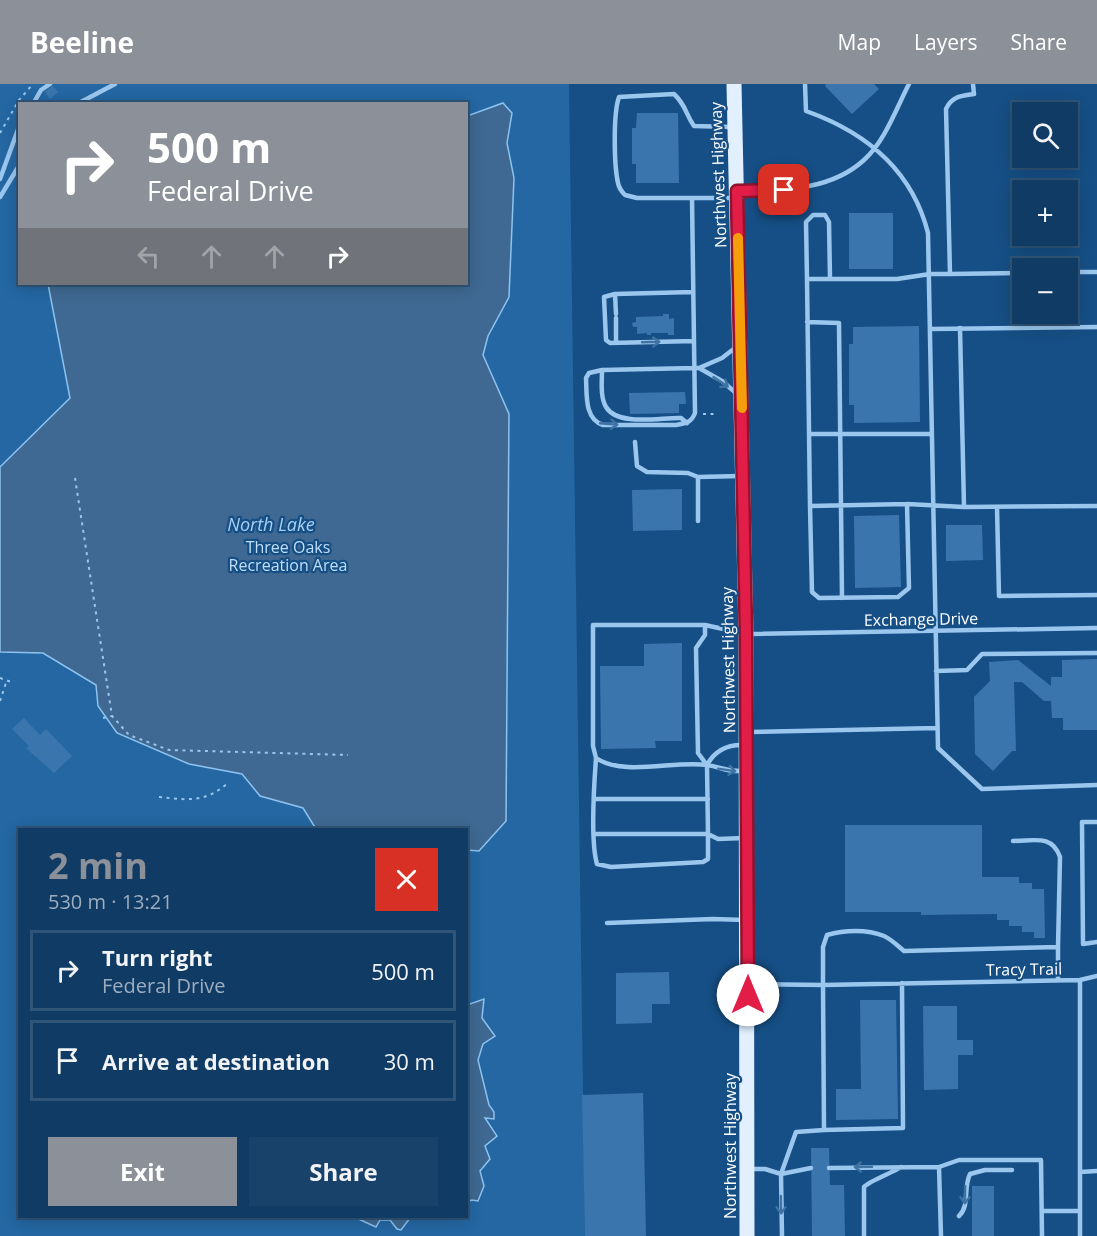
<!DOCTYPE html>
<meta charset="utf-8">
<style>
body{margin:0;font-family:"Open Sans",sans-serif;background:#19426a;color:#f1f3f6;height:100vh;display:flex;flex-direction:column;font-size:22px;white-space:nowrap}
*{box-sizing:border-box;margin:0}
p{font-size:20px;color:#9cadbf}
.icon{flex:none;width:33px;height:33px;fill:none;stroke:currentColor;stroke-width:2;stroke-linecap:round;stroke-linejoin:round}
.map{position:relative;flex:1;overflow:hidden}
.drawer{position:absolute;left:18px;top:744px;width:450px;height:390px;display:flex;flex-direction:column;background:#103b64;border-radius:0px;box-shadow:0 3px 15px #0003,0 0 0 2px #305578}
.drawer>*{flex:none}
.top-card{position:absolute;left:18px;top:18px;width:450px;height:183px;border-radius:0px;box-shadow:0 3px 15px #0003,0 0 0 2px #305578;background:#8c9099;color:#fff;overflow:hidden}
.fabs{position:absolute;left:1012px;top:18px;display:grid;gap:12px}
.fabs a{display:grid;place-items:center;width:66px;height:66px;border-radius:0px;background:#103b64;box-shadow:0 3px 15px #0003,0 0 0 2px #305578;font-size:30px}
.pin{position:absolute;display:grid;place-items:center;width:51px;height:51px;color:#fff;margin:-26px;border-radius:12px;box-shadow:0 3px 9px #0006}
.me{position:absolute;width:66px;margin:-33px;rotate:0deg;stroke-linejoin:round;filter:drop-shadow(0 0 4px #0008)}
.turn{display:flex;align-items:center;gap:21px;height:126px;padding:0 30px;font-size:27px}
.turn .icon{width:78px;height:78px;stroke-width:2.5}
.turn b{display:block;font-size:42px;line-height:51px}
.lanes{display:flex;align-items:center;height:57px;padding:0 30px;background:#0003;justify-content:center;gap:30px;direction:ltr}
.lanes .off{opacity:.35}
.round{display:grid;place-items:center;flex:none;width:63px;height:63px;border-radius:0px;background:#19426a}
.headline{display:flex;align-items:center;justify-content:space-between;height:102px;padding:0 30px}
h1{font-size:36px;font-weight:700;line-height:45px;color:#8c9099}
.cta{display:flex;gap:12px;margin-top:auto;padding:12px 30px}
.cta a{flex:1;height:69px;border-radius:0px;background:#8c9099;color:#fff;font-size:24px;font-weight:700;line-height:69px;text-align:center}
.cta a+a{background:#19426a;color:#f1f3f6}
ul{padding:0;list-style:none}
li{display:flex;align-items:center;gap:18px;height:81px;margin:0 12px 9px;padding:0 18px;border:3px solid #305578;border-radius:0px}
li div{flex:1}
li b{display:block;font-size:22px}
li em{font-style:normal}
header{display:flex;align-items:center;gap:36px;box-sizing:border-box;height:84px;padding:0 30px;background:#8c9099;color:#fff}
header strong{font-size:28px}
nav{display:flex;gap:33px;margin-inline-start:auto;font-size:21px}
.map>svg:first-child{display:block}
.green{fill:#2467a3;fill-rule:evenodd}
.water{fill:#3f6992;stroke:#8dc3f0;stroke-width:1.5}
.building{fill:#3a76ad}
.lines{fill:none;stroke-linecap:round;stroke-linejoin:round}
.path{stroke:#9bc6ee;stroke-width:2;stroke-dasharray:3 4.5;stroke-linecap:butt}
.lane{stroke:#9bc6ee;stroke-width:4.5}
.primary{stroke:#e1efff;stroke-width:15}
.oneway{stroke:#3e73a4}
.route-casing{stroke:#92132f;stroke-width:15}
.route{stroke:#e11d48;stroke-width:10}
.slow{stroke:#f59e0b;stroke-width:10}
.labels{text-anchor:middle;stroke-width:4.5;stroke-linejoin:round;paint-order:stroke}
.street-label{font-size:16px;fill:#fff;stroke:#164f85}
.park-label{font-size:16px;fill:#c0dffa;stroke:#164f85}
.water-label{font-size:18px;font-style:italic;fill:#a6d0f5;stroke:#164f85}
</style>
<header>
<strong>Beeline</strong>
<nav><a>Map</a><a>Layers</a><a>Share</a></nav>
</header>
<div class="map">
<svg width="1097" height="1152" viewBox="0 0 1097 1152">
<rect width="100%" height="100%" fill="#164f85"/>
<path class="green" d="M 0,0 L 569,0 L 585,1152 L 0,1152 ZM 20,20 L 466,20 L 466,200 L 20,200 ZM 20,746 L 466,746 L 466,1132 L 20,1132 Z"/>
<path class="water" d="M 503,19 L 512,29 L 507,59 L 514,94 L 509,213 L 488,252 L 483,271 L 509,330 L 506,737 L 479,767 L 467,766 L 466,746 L 316,745 L 303,724 L 260,712 L 242,690 L 189,680 L 117,649 L 98,622 L 96,601 L 43,569 L 0,568 L 0,383 L 70,314 L 48,200 L 466,200 L 467,32 Z
M 484,915 L 482,934 L 495,952 L 483,960 L 478,976 L 489,1021 L 494,1028 L 494,1035 L 485,1034 L 497,1052 L 485,1062 L 490,1075 L 480,1087 L 484,1102 L 478,1117 L 472,1116 L 467,1118 L 467,921 Z
M 354,1133 L 433,1133 L 425,1135 L 410,1134 L 401,1146 L 397,1145 L 390,1136 L 380,1136 L 376,1143 Z"/>
<path class="building" d="M 826,0 L 874,0 L 879,5 L 852,30 L 825,2 Z
M 53,2 L 58,8 L 50,15 L 45,8 Z
M 637,29 L 678,29 L 679,99 L 636,99 L 636,80 L 632,80 L 632,44 L 636,44 Z
M 849,129 L 893,129 L 893,185 L 849,185 Z
M 663,230 L 669,230 L 669,235 L 674,234 L 674,251 L 668,251 L 668,249 L 651,249 L 651,251 L 647,251 L 647,249 L 637,250 L 637,243 L 633,243 L 632,239 L 636,238 L 636,233 L 663,232 Z
M 919,242 L 920,338 L 854,339 L 854,321 L 849,321 L 849,260 L 853,260 L 853,243 Z
M 685,308 L 686,320 L 679,320 L 679,329 L 630,330 L 629,309 Z
M 682,405 L 682,446 L 633,447 L 632,406 Z
M 899,431 L 901,503 L 855,504 L 854,432 Z
M 946,441 L 982,441 L 983,476 L 946,477 Z
M 682,559 L 682,657 L 655,657 L 656,664 L 601,665 L 600,582 L 644,582 L 644,560 Z
M 1097,575 L 1097,646 L 1063,646 L 1063,634 L 1052,634 L 1051,617 L 1044,617 L 1022,598 L 1014,598 L 1016,667 L 1012,667 L 993,687 L 975,670 L 974,613 L 990,597 L 989,578 L 1018,576 L 1051,602 L 1051,593 L 1062,593 L 1062,576 Z
M 24,634 L 40,651 L 46,645 L 72,672 L 54,689 L 26,664 L 29,662 L 12,645 Z
M 845,741 L 982,741 L 982,793 L 1019,793 L 1019,799 L 1032,799 L 1032,805 L 1044,805 L 1045,854 L 1034,854 L 1034,848 L 1022,848 L 1022,842 L 1009,842 L 1009,836 L 997,836 L 997,830 L 921,831 L 921,828 L 845,828 Z
M 669,888 L 670,920 L 652,920 L 652,939 L 616,940 L 616,889 Z
M 860,916 L 896,916 L 898,1035 L 836,1036 L 836,1005 L 861,1005 Z
M 923,922 L 957,922 L 957,956 L 973,956 L 973,971 L 958,971 L 958,1005 L 924,1006 Z
M 643,1009 L 646,1152 L 585,1152 L 582,1011 Z
M 811,1064 L 829,1064 L 830,1101 L 844,1101 L 845,1152 L 812,1152 Z
M 972,1102 L 994,1102 L 994,1152 L 972,1152 Z"/>
<g class="lines">
<path class="path" d="M 0,49 L 19,16 L 33,0
M 703,330 L 715,330
M 75,394 L 112,632 L 129,651 L 169,666 L 348,671
M 0,594 L 14,599
M 0,617 L 7,596
M 103,634 L 112,632
M 159,713 C 187,716 205,719 228,699"/>
<path class="lane" d="M 805,0 L 806,27 C 865,48 912,86 928,149 L 938,664 L 982,705 L 1097,701
M 33,20 L 41,6 L 50,0
M 77,20 L 115,0
M 0,95 L 20,40
M 740,107 C 783,106 830,107 864,76 C 885,57 896,25 909,0
M 0,113 L 20,80
M 692,114 L 637,114 L 625,111 C 622,108 619,104 618,99 C 614,81 613,30 619,13 L 674,10 C 686,21 685,29 694,42 L 732,43
M 735,114 L 692,114 C 693,186 694,257 695,329 C 691,339 686,339 676,341 L 603,341 C 584,335 587,310 586,294 L 589,289 L 602,286 L 695,284 L 699,284 L 722,274 L 735,264
M 1068,188 L 1097,188
M 950,190 L 1023,189
M 807,195 L 806,138 L 813,131 L 825,131 L 829,138 L 830,195
M 693,208 L 615,210 L 604,213 L 606,256 L 610,259 L 694,257
M 615,210 L 616,230
M 616,234 L 616,259
M 807,238 L 839,239 L 842,514
M 960,244 L 964,423
M 931,245 L 1097,243
M 699,284 L 722,297 L 736,309
M 602,286 C 602,297 600,313 606,323 C 618,343 662,333 681,334 L 687,339
M 809,350 L 932,350
M 635,358 L 637,382 L 647,388 L 688,389 L 698,393 L 740,392
M 698,393 L 698,437
M 907,420 L 909,504 L 898,513 L 819,514 L 812,508 L 810,422 L 907,420 L 964,423 L 1097,422
M 810,422 L 807,195 L 897,195 L 930,190 L 950,190 L 946,25 C 952,12 961,12 974,10 L 973,0
M 997,423 L 999,512 L 1097,511
M 705,541 L 705,551 L 696,564 L 698,669 L 707,681
M 936,587 L 967,586 L 982,570 L 1097,569
M 749,648 L 937,644
M 596,674 C 594,701 590,756 597,780 L 611,783 L 703,778 L 708,775 L 708,750 L 718,755 L 744,754
M 743,687 C 726,688 721,683 707,681 C 675,676 624,693 596,674 L 593,662 L 593,541 L 705,541 L 746,550 L 1097,544
M 595,715 L 708,715
M 1097,738 L 1082,738 L 1083,860 L 1097,858
M 594,750 L 708,750 L 707,681 C 715,666 728,660 745,661
M 1013,757 C 1034,757 1052,750 1060,773 L 1058,863
M 607,839 L 713,835 L 745,836
M 1080,896 L 1097,892
M 751,900 L 823,901 L 1080,896 L 1080,1152
M 824,1046 L 903,1044 L 902,899
M 939,1083 L 941,1152
M 829,1084 L 939,1083 L 959,1076 L 1041,1076 L 1042,1152
M 750,1085 L 765,1085 L 781,1090 L 811,1084
M 1080,1088 L 1097,1087
M 1042,1127 L 1080,1127
M 959,1132 C 970,1122 963,1104 970,1090 L 985,1086 L 1012,1086
M 782,1152 L 781,1090 L 796,1048 L 824,1046 L 823,901 L 823,863 L 827,851 C 844,846 867,845 884,852 C 891,855 898,862 904,867 L 1058,863 L 1058,896
M 864,1152 L 864,1103 C 869,1097 892,1089 901,1083"/>
<path class="primary" d="M 734,0 L 746,550 L 747,1152"/>
</g>
<defs><path id="oneway-shaft" d="M-6 0H5M1.5-3L5.5 0L1.5 3" fill="none" stroke-width="1.6" stroke-linecap="round" stroke-linejoin="round" transform="scale(1.5)"/></defs>
<g class="oneway">
<use href="#oneway-shaft" transform="translate(651 258) rotate(-2)"/>
<use href="#oneway-shaft" transform="translate(721 298) rotate(34)"/>
<use href="#oneway-shaft" transform="translate(609 340) rotate(5)"/>
<use href="#oneway-shaft" transform="translate(727 686) rotate(9)"/>
<use href="#oneway-shaft" transform="translate(863 1083) rotate(179)"/>
<use href="#oneway-shaft" transform="translate(965 1111) rotate(91)"/>
<use href="#oneway-shaft" transform="translate(781 1121) rotate(89)"/>
</g>
<g class="lines">
<defs>
<path id="route" d="M 748,911 L 746,550 L 737,107 L 784,106"/>
</defs>
<use href="#route" class="route-casing"/>
<use href="#route" class="route"/>
<path class="slow" d="M 738,154 L 742,324"/>
</g>
<g class="labels">
<g class="street-label">
<text transform="translate(718 91) rotate(-92)" y="6">Northwest Highway</text>
<text transform="translate(921 535) rotate(-1)" y="6">Exchange Drive</text>
<text transform="translate(728 576) rotate(-91)" y="6">Northwest Highway</text>
<text transform="translate(1024 885) rotate(-1)" y="6">Tracy Trail</text>
<text transform="translate(730 1062) rotate(-90)" y="6">Northwest Highway</text>
</g>
<g class="park-label">
<text x="288" y="469">Three Oaks<tspan x="288" dy="18">Recreation Area</tspan></text>
</g>
<g class="water-label">
<text x="271" y="447">North Lake</text>
</g>
</g>
</svg>
<div class="fabs">
<a><svg class="icon" aria-label="search" viewBox="0 0 24 24"><circle cx="10" cy="10" r="6"/><path d="M15 15l6 6"/></svg></a>
<a>+</a>
<a>−</a>
</div>
<div class="pin" style="left:784px;top:106px;background:#d93025"><svg class="icon" aria-label="arrive" viewBox="0 0 24 24"><path d="M6 21V4h12l-3 4 3 4H6"/></svg></div>
<svg class="me" style="left:748px;top:911px" viewBox="-20 -20 40 40"><circle r="19" fill="#fff"/><path d="M0-13L10 11 0 6-10 11z" fill="#e11d48"/></svg>
<div class="top-card">
<div class="turn"><svg class="icon" aria-label="right" viewBox="0 0 24 24"><path d="M7 20v-9h11M14 6l5 5-5 5"/></svg><div><b>500 m</b>Federal Drive</div></div>
<div class="lanes"><svg class="icon off" aria-label="left" viewBox="0 0 24 24"><path d="M17 20v-9H6M10 6l-5 5 5 5"/></svg><svg class="icon off" aria-label="ahead" viewBox="0 0 24 24"><path d="M12 20V5M6 11l6-6 6 6"/></svg><svg class="icon off" aria-label="ahead" viewBox="0 0 24 24"><path d="M12 20V5M6 11l6-6 6 6"/></svg><svg class="icon" aria-label="right" viewBox="0 0 24 24"><path d="M7 20v-9h11M14 6l5 5-5 5"/></svg></div>
</div>
<section class="drawer">
<div class="headline"><div><h1>2 min</h1><p>530 m · 13:21</p></div><a class="round" style="background:#d93025;color:#fff"><svg class="icon" aria-label="close" viewBox="0 0 24 24"><path d="M6 6l12 12M18 6L6 18"/></svg></a></div>
<ul>
<li><svg class="icon" aria-label="right" viewBox="0 0 24 24"><path d="M7 20v-9h11M14 6l5 5-5 5"/></svg><div><b>Turn right</b><p>Federal Drive</p></div><em>500 m</em></li>
<li><svg class="icon" aria-label="arrive" viewBox="0 0 24 24"><path d="M6 21V4h12l-3 4 3 4H6"/></svg><div><b>Arrive at destination</b></div><em>30 m</em></li>
</ul>
<div class="cta"><a>Exit</a><a>Share</a></div>
</section>
</div>
